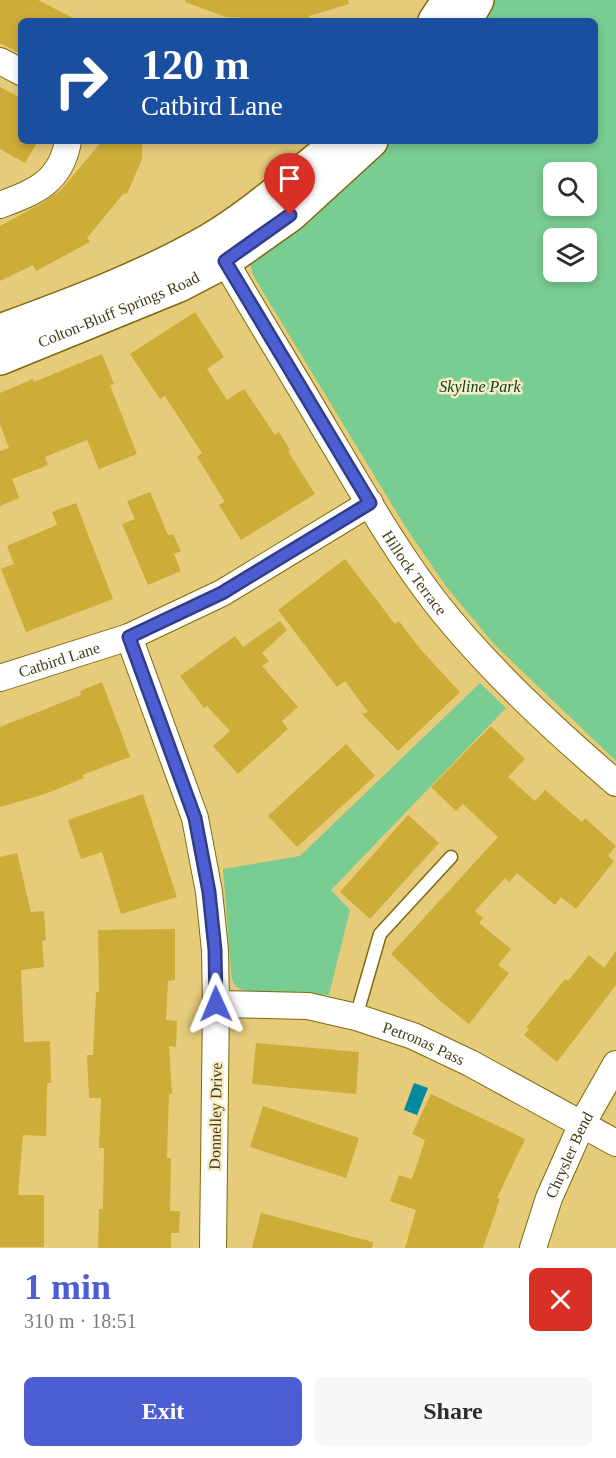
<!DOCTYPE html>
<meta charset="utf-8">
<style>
body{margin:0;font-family:"Times New Roman",serif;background:#f7f7f7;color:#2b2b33;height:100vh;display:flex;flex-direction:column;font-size:22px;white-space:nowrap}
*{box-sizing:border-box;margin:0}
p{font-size:20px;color:#7c7c81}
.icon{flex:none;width:33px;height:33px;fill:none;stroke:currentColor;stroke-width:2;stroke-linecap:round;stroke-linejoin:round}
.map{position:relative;height:1248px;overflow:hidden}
.sheet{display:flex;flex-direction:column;background:#fff;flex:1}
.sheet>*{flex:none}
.guide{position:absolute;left:18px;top:18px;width:580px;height:126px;border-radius:9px;box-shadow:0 3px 9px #0003;background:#1a4fa0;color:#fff;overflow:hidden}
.controls{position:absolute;left:543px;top:162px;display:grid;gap:12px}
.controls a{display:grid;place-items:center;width:54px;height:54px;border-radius:9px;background:#fff;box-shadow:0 3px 9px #0003;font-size:30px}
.pin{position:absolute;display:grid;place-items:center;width:51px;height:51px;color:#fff;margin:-62px -26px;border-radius:50% 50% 50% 0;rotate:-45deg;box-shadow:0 0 6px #0007}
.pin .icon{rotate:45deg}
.me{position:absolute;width:66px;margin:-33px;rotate:359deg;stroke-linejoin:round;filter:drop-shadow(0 0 4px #0008)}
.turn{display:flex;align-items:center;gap:21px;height:126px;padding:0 24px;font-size:27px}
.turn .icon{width:78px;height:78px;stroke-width:2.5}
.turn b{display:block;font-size:42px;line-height:51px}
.round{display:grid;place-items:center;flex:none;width:63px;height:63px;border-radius:9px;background:#f7f7f7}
.headline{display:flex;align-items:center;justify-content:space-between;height:102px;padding:0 24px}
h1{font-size:36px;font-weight:700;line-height:45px;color:#4d5ed3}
.cta{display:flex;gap:12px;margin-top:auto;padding:12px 24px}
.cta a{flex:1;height:69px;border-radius:9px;background:#4d5ed3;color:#fff;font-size:24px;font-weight:700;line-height:69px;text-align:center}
.cta a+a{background:#f7f7f7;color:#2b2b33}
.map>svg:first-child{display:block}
.green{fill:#79cc92;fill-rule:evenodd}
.water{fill:#008a9e}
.building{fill:#ceac38}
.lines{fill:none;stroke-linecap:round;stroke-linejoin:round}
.lane-casing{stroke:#816909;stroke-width:15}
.street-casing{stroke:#816909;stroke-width:28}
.secondary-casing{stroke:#816909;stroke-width:36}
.lane{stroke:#fff;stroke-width:12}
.street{stroke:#fff;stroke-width:26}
.secondary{stroke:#fff;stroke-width:33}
.route-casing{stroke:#323d89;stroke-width:15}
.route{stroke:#4d5ed3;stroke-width:10}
.labels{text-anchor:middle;stroke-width:5;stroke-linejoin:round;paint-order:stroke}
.street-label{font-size:16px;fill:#453b18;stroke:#f9edc6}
.park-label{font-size:16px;font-style:italic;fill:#094120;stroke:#f9edc6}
</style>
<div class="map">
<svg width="616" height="1248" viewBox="0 0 616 1248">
<rect width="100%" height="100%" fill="#e5cb7a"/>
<path class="green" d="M 488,0 L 616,0 L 616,761 L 494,644 L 445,585 L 405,526 L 260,287 C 254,277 249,269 251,258 L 382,141 L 596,141 L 596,21 L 475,21 ZM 554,172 L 586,172 L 586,206 L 554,206 ZM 554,238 L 586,238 L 586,272 L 554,272 Z
M 480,683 L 506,708 L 331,890 L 350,910 L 329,995 L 248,992 C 235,988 232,984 231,970 L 223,869 L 300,856 Z"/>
<path class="water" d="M 414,1083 L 428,1088 L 417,1115 L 404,1110 Z"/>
<path class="building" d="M 0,0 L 38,0 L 79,21 L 21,21 L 21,54 L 0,43 Z
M 185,0 L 348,0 L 349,4 L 309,16 L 309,19 L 297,21 L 226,17 L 185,2 Z
M 0,87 L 21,98 L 21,141 L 38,141 L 25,163 L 0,149 Z
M 102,141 L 142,141 L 142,159 L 127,194 L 124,193 L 87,238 L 90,242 L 36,271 L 33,265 L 0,281 L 0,226 L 42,203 L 61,190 Z
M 195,312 L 224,357 L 207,369 L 227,400 L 244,389 L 275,435 L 279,432 L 290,450 L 288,451 L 315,494 L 241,540 L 219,505 L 225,502 L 197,457 L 202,453 L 165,396 L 160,399 L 130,354 Z
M 102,354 L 114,384 L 110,385 L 137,454 L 99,469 L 87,440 L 45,457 L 48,465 L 12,479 L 19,498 L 0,506 L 0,451 L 9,448 L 0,424 L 0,393 L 33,379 L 34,382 Z
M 150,492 L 168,535 L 173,534 L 181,551 L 174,554 L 181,571 L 148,585 L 122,524 L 135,519 L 127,501 Z
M 76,503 L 113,599 L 26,632 L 1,569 L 14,564 L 7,546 L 57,525 L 52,512 Z
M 345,559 L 395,624 L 399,621 L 421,650 L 460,692 L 398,751 L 362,714 L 368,712 L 345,681 L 337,687 L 278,610 Z
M 280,621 L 287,630 L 262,653 L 269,661 L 262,666 L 298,707 L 282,721 L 288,729 L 238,774 L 213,746 L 230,731 L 207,706 L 204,708 L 180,676 L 235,636 L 243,647 Z
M 102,682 L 130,757 L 82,775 L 84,778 L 45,794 L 0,807 L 0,727 L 81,695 L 80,691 Z
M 491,726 L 525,759 L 508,777 L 535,801 L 545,790 L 582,822 L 585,818 L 616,846 L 608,856 L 614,861 L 576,909 L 561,897 L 555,905 L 517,873 L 509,882 L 505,878 L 475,911 L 483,918 L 479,923 L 511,949 L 498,965 L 509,973 L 469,1024 L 440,1001 L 391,954 L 498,837 L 463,804 L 456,811 L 431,787 Z
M 346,744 L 375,776 L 297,847 L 268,816 Z
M 143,794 L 177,897 L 121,914 L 102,852 L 81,859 L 68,820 Z
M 408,815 L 439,843 L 370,919 L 340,892 Z
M 17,853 L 31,912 L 44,911 L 46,940 L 42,941 L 44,967 L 21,970 L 24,1042 L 50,1041 L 51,1083 L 47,1083 L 46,1136 L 23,1135 L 18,1195 L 44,1195 L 44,1247 L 0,1247 L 0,857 Z
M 175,929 L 175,980 L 168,981 L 166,1020 L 177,1021 L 176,1047 L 169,1046 L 172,1094 L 169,1094 L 167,1158 L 171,1158 L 170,1211 L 180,1211 L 179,1233 L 171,1233 L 171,1248 L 98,1248 L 99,1209 L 103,1209 L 104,1148 L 99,1148 L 101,1098 L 89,1098 L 87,1055 L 93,1055 L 96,992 L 99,992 L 98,930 Z
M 616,951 L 616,985 L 557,1062 L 524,1035 L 529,1029 L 526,1028 L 565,979 L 568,981 L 589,955 L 604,968 Z
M 256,1043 L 359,1052 L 356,1094 L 252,1084 Z
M 431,1094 L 525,1139 L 497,1198 L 500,1199 L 483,1248 L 405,1248 L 416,1210 L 390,1201 L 399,1175 L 412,1179 L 425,1140 L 412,1134 Z
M 263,1106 L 359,1138 L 346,1178 L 250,1147 Z
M 261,1213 L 373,1242 L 372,1248 L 252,1248 Z"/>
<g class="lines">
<defs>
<path id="lane" d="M 356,1017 L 380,934 L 451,857"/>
<g id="street">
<path d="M 0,61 L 21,72"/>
<path d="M 0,205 C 35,192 61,182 68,141"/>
<path id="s1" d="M 217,247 C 252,309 290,369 326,431 C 361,489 394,549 436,603 C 487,668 554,730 616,783"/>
<path d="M 129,637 L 195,818 L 209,892 L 215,950 L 216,1004 L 213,1248"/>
<path id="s2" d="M 0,678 L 129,637 L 222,593 L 370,503"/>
<path id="s3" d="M 216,1004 L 308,1006 L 356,1017 L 413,1036 L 470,1063 L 616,1143"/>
<path id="s4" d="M 533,1248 L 549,1198 L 582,1124 L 616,1064"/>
</g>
<g id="secondary">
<path d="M 435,21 L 449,0"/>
<path d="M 465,21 L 477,0"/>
<path d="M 0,331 C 71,305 144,278 210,240 C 252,215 290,181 328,151 L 337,141"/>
<path id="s5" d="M 0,358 L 179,285 L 225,261 L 290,215 L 371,141"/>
</g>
</defs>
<use href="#lane" class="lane-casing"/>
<use href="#street" class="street-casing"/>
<use href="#secondary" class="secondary-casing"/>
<use href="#lane" class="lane"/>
<use href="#street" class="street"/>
<use href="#secondary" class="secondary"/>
</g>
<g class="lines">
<defs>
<path id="route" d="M 216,1004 L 215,950 L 209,892 L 195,818 L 129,637 L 222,593 L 370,503 L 225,261 L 290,215"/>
</defs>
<use href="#route" class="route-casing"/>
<use href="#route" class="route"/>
</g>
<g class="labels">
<g class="street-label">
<text dy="6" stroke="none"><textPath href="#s5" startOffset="128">Colton-Bluff Springs Road</textPath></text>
<text dy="6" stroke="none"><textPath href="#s1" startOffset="381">Hillock Terrace</textPath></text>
<text dy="6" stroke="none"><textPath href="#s2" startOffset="62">Catbird Lane</textPath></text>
<text dy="6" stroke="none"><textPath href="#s3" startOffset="214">Petronas Pass</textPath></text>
<text transform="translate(215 1116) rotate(-89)" y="6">Donnelley Drive</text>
<text dy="6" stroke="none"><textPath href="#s4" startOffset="100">Chrysler Bend</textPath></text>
</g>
<g class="park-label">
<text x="480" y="392">Skyline Park</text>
</g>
</g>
</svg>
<div class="controls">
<a><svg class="icon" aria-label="search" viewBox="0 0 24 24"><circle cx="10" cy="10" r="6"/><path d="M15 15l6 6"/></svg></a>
<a><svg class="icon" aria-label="layers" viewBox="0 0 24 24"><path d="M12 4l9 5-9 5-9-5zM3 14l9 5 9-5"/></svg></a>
</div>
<div class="pin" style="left:290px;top:215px;background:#d93025"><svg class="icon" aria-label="arrive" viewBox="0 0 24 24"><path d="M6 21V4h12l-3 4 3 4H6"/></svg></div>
<svg class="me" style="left:216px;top:1004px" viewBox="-20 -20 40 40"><path d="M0-17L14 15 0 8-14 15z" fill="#4d5ed3" stroke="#fff" stroke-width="4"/></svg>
<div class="guide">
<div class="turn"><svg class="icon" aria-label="right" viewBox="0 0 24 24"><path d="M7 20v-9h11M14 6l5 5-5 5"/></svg><div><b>120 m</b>Catbird Lane</div></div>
</div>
</div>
<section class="sheet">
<div class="headline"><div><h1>1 min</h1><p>310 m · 18:51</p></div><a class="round" style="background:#d93025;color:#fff"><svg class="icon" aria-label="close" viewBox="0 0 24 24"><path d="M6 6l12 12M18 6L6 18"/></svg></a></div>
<div class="cta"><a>Exit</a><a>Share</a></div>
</section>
